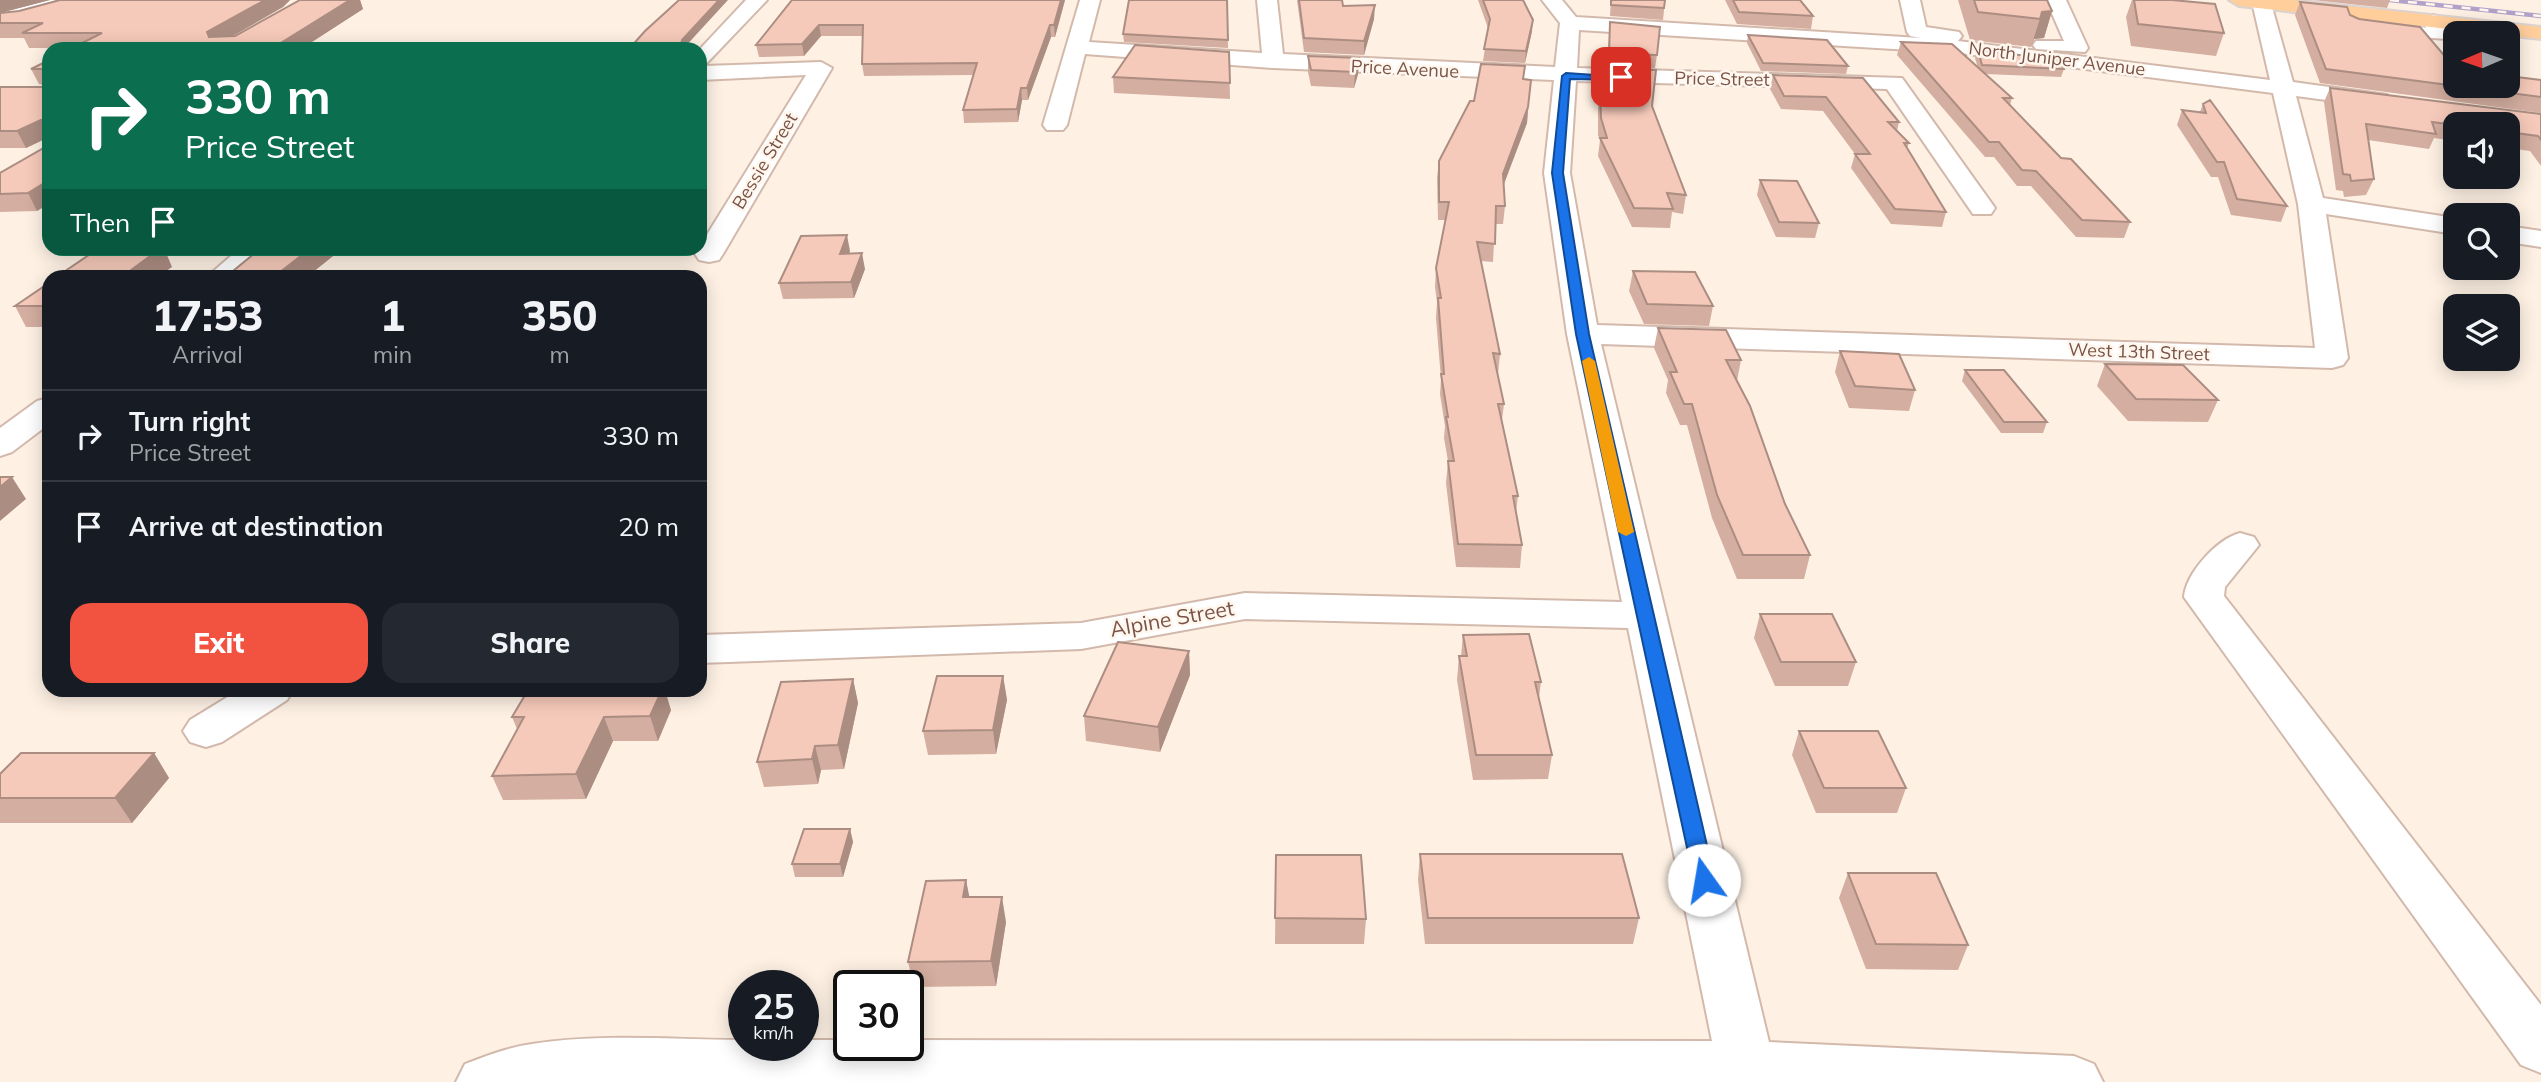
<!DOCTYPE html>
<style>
body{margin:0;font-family:Mulish,sans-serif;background:#242831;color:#f1f3f6;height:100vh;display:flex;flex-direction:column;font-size:26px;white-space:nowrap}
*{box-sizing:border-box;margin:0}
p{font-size:23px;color:#9ea1a6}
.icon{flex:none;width:38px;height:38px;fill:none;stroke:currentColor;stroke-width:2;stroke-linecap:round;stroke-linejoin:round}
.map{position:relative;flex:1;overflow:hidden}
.details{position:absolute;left:42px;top:270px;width:665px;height:427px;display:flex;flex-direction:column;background:#171b24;border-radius:21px;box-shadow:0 4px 18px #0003}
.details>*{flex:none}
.guide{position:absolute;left:42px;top:42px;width:665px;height:214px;border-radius:21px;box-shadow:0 4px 18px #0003;background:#0b6e4f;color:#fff;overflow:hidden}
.needle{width:46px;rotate:268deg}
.tools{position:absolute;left:2443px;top:21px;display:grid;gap:14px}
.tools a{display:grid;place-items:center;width:77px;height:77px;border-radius:14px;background:#171b24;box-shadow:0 4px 18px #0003;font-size:35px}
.speed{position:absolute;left:728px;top:970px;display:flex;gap:14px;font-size:35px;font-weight:700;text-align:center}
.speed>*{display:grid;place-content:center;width:91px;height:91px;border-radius:50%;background:#171b24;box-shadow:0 4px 18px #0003;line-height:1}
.speed small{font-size:18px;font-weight:400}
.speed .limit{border:4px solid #111;border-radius:10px;background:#fff;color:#111}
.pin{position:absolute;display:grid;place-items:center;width:60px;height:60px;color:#fff;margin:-30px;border-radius:14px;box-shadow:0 4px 10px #0006}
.me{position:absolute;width:77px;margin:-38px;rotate:347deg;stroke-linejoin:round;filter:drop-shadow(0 0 5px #0008)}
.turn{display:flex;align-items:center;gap:24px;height:147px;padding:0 28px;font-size:32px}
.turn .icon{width:91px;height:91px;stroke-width:2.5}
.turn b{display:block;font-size:49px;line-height:60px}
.then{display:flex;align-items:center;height:66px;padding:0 28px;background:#0003;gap:14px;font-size:26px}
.eta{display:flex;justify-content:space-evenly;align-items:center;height:119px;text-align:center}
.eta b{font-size:42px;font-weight:800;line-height:49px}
.cta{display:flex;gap:14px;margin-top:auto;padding:14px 28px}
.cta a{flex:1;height:80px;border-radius:21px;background:#f25240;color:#fff;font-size:28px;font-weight:800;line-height:80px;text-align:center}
.cta a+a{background:#242831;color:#f1f3f6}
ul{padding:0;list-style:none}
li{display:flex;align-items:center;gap:21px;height:91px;padding:0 28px;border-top:2px solid #363941}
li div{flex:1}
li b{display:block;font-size:26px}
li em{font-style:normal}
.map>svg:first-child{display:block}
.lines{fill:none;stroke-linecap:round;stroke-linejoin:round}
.minor-casing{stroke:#d3b9ac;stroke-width:4}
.major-casing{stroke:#dcd2cf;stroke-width:4}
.minor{fill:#fff;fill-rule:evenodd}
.major{fill:#ffce9b;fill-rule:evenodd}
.rail-casing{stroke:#b2a1c9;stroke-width:4.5}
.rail{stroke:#fff6ed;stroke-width:2.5;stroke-dasharray:9;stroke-linecap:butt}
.wall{fill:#d4aea0}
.shaded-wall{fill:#ac8d82}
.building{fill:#f6caba;stroke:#ac8d82;stroke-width:2}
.route{fill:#1a73e8;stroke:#114b97;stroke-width:2}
.slow{fill:#f59e0b}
.labels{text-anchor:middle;stroke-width:5;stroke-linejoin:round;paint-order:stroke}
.far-street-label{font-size:18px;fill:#795347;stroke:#fff6ed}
.street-label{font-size:21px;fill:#795347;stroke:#fff6ed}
</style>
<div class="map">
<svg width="2541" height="1082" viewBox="0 0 2541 1082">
<rect width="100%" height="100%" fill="#fef1e4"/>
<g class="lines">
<defs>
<path id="minor" d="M 31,0 L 56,0 L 0,28 L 0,14 Z
M 746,0 L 767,0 L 704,66 L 821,62 L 832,68 L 723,254 L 719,260 L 709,262 L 699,260 L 695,254 L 806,75 L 700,80 L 700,49 Z
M 1080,0 L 1100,0 L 1089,42 L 1262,53 L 1257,0 L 1277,0 L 1283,54 L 1555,67 L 1560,23 L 1542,0 L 1562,0 L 1576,17 L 1920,38 L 1910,36 L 1907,32 L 1900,0 L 1920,0 L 1926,27 L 1959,32 L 1962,36 L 1958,41 L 2270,80 L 2252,2 L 2270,0 L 2293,82 L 2387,95 L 2390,100 L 2387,105 L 2379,107 L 2296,96 L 2323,198 L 2455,218 L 2455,234 L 2326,214 L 2348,358 L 2343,365 L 2332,368 L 1601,344 L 1769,1042 L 2074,1056 L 2094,1064 L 2103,1082 L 456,1082 L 465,1064 C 486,1056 509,1047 532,1044 C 601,1033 674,1040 744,1040 L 744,1045 L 803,1045 L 803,1040 L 849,1040 L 849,1045 L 908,1045 L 908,1040 L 1712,1041 L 1628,628 L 1245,619 L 1081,649 L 700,663 L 700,635 L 1081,623 L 1245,593 L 1622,602 L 1567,334 L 1544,173 L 1554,80 L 1273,68 L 1085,54 L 1067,125 L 1063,130 L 1047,130 L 1043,125 ZM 1579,30 L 1959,53 L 2273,93 L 2298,204 L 2315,348 L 1597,325 L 1570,173 L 1576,81 L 1887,89 L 1973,214 L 1991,214 L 1995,208 L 1902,78 L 1577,68 Z
M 2046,0 L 2066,0 L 2088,48 L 2085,52 L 2036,49 L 2033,45 L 2036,41 L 2064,41 Z
M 2433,15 L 2440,17 L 2450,35 L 2447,39 L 2372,34 L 2362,28 L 2372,22 L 2426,28 L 2423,21 Z
M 2508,226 L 2541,231 L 2541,247 L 2508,242 Z
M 240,248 L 272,248 L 239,276 L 208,276 Z
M 49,398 L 49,424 L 12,452 L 0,456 L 0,428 L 37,401 Z
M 2240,533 L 2254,537 L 2259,545 L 2225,587 L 2224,596 L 2541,1005 L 2541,1073 L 2521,1065 L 2184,597 C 2186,573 2217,539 2240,533 Z
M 239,690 L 293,690 L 287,700 L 222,742 L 206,747 L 190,742 L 183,731 L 190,720 Z"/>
<path id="major" d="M 2229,0 L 2292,0 L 2541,27 L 2541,39 L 2239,6 Z"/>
</defs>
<use href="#minor" class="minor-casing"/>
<use href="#major" class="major-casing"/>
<use href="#minor" class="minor"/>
<use href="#major" class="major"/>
<defs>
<path id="rail" d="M 2390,0 L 2541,16"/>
</defs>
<use href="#rail" class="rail-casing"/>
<use href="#rail" class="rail"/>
</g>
<path class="wall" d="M 0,0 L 50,0 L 0,13 L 19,11 L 60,0 L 290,0 L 283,7 L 232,36 L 235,36 L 300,0 L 360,0 L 363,9 L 301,49 L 29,48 L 24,38 L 0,38 Z
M 792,0 L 1065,0 L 1055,37 L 1051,37 L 1028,100 L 1022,100 L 1018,122 L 964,123 L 963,110 L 973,75 L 864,76 L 862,64 L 863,36 L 821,36 L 804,56 L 759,57 L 756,45 Z
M 1227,0 L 1228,48 L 1124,42 L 1123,34 Z
M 1297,0 L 1342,0 L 1343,6 L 1374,19 L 1364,55 L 1304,52 Z
M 1478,0 L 1523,0 L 1532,31 L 1525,63 L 1483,61 L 1488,28 Z
M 1611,0 L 1665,0 L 1663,20 L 1610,16 Z
M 1725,0 L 1801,0 L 1813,16 L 1811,29 L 1737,24 Z
M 1958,0 L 2047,0 L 2052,11 L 2044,38 L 2034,39 L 2031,47 L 1970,40 Z
M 2132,0 L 2172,0 L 2224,33 L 2216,56 L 2131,46 L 2126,17 Z
M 2313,0 L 2390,0 L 2387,8 Z
M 2300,2 L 2350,15 L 2455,86 L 2541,80 L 2541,113 L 2320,83 L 2295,15 Z
M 1610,22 L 1657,55 L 1655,68 L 1607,66 Z
M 1748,35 L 1848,66 L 1846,74 L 1761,71 L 1747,43 Z
M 1901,42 L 1978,68 L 1975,58 L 1978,50 L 2064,69 L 2061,77 L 1985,74 L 2012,98 L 2010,105 L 2061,158 L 2130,222 L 2124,238 L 2076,237 L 2031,186 L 2017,186 L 1994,157 L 1985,157 L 1897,55 Z
M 1229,52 L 1230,99 L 1114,93 L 1113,77 Z
M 1308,56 L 1359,58 L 1358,74 L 1354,88 L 1311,86 L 1308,72 Z
M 49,60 L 49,142 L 47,138 L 26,148 L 0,148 L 0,87 L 43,87 L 43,85 L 39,84 L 31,69 Z
M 1602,69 L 1652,106 L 1686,195 L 1683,214 L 1672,212 L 1670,228 L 1632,227 L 1598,156 L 1600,140 L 1598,135 L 1598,108 Z
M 1773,75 L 1899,122 L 1897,131 L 1909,143 L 1907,148 L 1946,212 L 1942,227 L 1891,224 L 1851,168 L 1855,154 L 1823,111 L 1781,109 L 1770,89 Z
M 1523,79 L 1531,80 L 1527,123 L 1503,185 L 1505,206 L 1503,224 L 1495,224 L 1493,262 L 1481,261 L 1500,354 L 1498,374 L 1497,374 L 1504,404 L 1502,420 L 1518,496 L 1516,512 L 1522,545 L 1520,568 L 1456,567 L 1446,483 L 1448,461 L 1444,438 L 1445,426 L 1440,394 L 1441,379 L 1436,318 L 1437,302 L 1435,287 L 1436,268 L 1445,220 L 1438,220 L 1437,178 L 1439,161 L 1474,101 Z
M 2330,88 L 2541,114 L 2541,166 L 2530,151 L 2508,148 L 2508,124 L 2455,124 L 2455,141 L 2434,138 L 2429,149 L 2368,140 L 2374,179 L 2366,195 L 2344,197 L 2343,191 L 2336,190 L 2324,102 Z
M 2203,104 L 2287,206 L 2281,222 L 2231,215 L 2218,177 L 2211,177 L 2177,125 L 2182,110 L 2200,112 Z
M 49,145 L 37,211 L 0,212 L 0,173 Z
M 1760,180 L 1819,223 L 1815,238 L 1776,237 L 1757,195 Z
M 250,248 L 343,248 L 308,276 L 227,276 L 253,256 Z
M 850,251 L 849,253 L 865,269 L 854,298 L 783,299 L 779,283 Z
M 1633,271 L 1713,306 L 1709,326 L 1644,324 L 1629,291 Z
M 49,283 L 49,327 L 26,327 L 15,306 Z
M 1658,328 L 1741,360 L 1737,381 L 1785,504 L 1810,555 L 1804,579 L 1737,579 L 1712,518 L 1687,425 L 1680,425 L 1666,393 L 1668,380 L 1654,348 Z
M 1840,351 L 1915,390 L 1909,411 L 1849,408 L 1835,372 Z
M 2105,364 L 2218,400 L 2208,422 L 2128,421 L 2097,386 Z
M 1965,370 L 2047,422 L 2043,433 L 2001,433 L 1962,381 Z
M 1760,614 L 1856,662 L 1848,686 L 1775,686 L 1754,638 Z
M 1463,635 L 1541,682 L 1539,697 L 1552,755 L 1548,779 L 1473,780 L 1457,680 L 1459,656 L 1461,656 Z
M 1189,651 L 1190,675 L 1160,752 L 1086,741 L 1084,716 Z
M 1003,676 L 1007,700 L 996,754 L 928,755 L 923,731 Z
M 853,679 L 858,703 L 844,769 L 821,770 L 818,784 L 764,787 L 757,762 Z
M 671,710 L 658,741 L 613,741 L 586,799 L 503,800 L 492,776 L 517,729 L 512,717 Z
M 1799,731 L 1906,788 L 1897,813 L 1816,813 L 1792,755 Z
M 154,753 L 169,778 L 132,823 L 0,823 L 0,774 Z
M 850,829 L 853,842 L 843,877 L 795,877 L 792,864 Z
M 1420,854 L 1639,918 L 1633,944 L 1425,944 L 1418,880 Z
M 1276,855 L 1366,919 L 1364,944 L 1275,944 Z
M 1848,873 L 1968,945 L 1958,970 L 1866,969 L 1839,898 Z
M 966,880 L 969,897 L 1006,922 L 996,986 L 914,987 L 908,962 Z"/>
<path class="shaded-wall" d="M 0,0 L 50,0 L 0,13 Z
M 265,0 L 290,0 L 283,7 L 214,47 L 214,49 L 207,32 Z
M 350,0 L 360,0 L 363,9 L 301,49 L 271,49 Z
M 719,0 L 728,0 L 683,49 L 680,49 L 682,40 Z
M 1061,0 L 1065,0 L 1055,37 L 1054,25 Z
M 1375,5 L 1374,19 L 1364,55 L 1364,41 Z
M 2052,11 L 2044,38 L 2034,39 L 2031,47 L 2042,12 Z
M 1533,20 L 1532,31 L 1525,63 L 1526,51 Z
M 819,25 L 821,36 L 804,56 L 802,44 Z
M 1050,25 L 1051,37 L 1028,100 L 1027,88 Z
M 1359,58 L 1358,74 L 1354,88 L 1355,72 Z
M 1021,88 L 1022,100 L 1018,122 L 1017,109 Z
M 1528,107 L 1527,123 L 1501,192 L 1503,174 Z
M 41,120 L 43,131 L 47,138 L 26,148 L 17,131 Z
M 49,180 L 49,204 L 37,211 L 28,193 Z
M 847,235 L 850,251 L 843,270 L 840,254 Z
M 161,248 L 164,248 L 172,267 L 159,276 L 123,276 Z
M 311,248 L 343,248 L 308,276 L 275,276 Z
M 862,253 L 865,269 L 854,298 L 851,282 Z
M 12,477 L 26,499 L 0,521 L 0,487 Z
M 1189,651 L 1190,675 L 1160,752 L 1158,727 Z
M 1003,676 L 1007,700 L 996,754 L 993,730 Z
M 853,679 L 858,703 L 844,769 L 838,745 Z
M 662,690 L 665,690 L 671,710 L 658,741 L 650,716 Z
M 604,717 L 613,741 L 586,799 L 576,774 Z
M 815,746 L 821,770 L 818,784 L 812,759 Z
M 154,753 L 169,778 L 132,823 L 115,798 Z
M 850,829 L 853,842 L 843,877 L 840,864 Z
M 966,880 L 971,905 L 963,897 Z
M 1002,897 L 1006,922 L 996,986 L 991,961 Z"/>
<path class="building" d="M 60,0 L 265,0 L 207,32 L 209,37 L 235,36 L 300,0 L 350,0 L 271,49 L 70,49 L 102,33 L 22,33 L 43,23 L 0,23 L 0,13 L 19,11 Z
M 679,0 L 719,0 L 682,40 L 680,49 L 629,49 L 645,31 Z
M 792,0 L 1061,0 L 1054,25 L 1050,25 L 1027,88 L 1021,88 L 1017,109 L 963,110 L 977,63 L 862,64 L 863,25 L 819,25 L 802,44 L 756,45 Z
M 1129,0 L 1227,0 L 1228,40 L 1123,34 Z
M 1299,0 L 1342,0 L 1343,6 L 1375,5 L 1364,41 L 1304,38 Z
M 1483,0 L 1523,0 L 1533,20 L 1526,51 L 1484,49 L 1490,19 Z
M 1611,0 L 1665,0 L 1664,8 L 1611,5 Z
M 1733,0 L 1800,0 L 1813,16 L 1739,12 Z
M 1974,0 L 2047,0 L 2052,11 L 2042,12 L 2040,19 L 1978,12 Z
M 2134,0 L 2172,0 L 2215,4 L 2224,33 L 2138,24 Z
M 2300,2 L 2347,7 L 2350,15 L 2359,19 L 2420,27 L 2455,68 L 2455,86 L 2508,86 L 2508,76 L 2541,80 L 2541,97 L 2326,69 Z
M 1610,22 L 1660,27 L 1657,55 L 1609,54 Z
M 1748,35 L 1827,40 L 1848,66 L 1763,63 Z
M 1901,42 L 1952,44 L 2012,98 L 2003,98 L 2061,158 L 2071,159 L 2130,222 L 2082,220 L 2036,171 L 2022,170 L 1999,142 L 1989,142 Z
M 1135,45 L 1229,52 L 1230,83 L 1113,77 Z
M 1978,50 L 2060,60 L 2064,69 L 1982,65 Z
M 1308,56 L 1359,58 L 1355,72 L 1311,70 Z
M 49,60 L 49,130 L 43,131 L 41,120 L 17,131 L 0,131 L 0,87 L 43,87 L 43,69 L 31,69 Z
M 1481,64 L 1525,66 L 1523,79 L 1531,80 L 1528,107 L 1503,174 L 1505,206 L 1496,206 L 1495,244 L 1477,242 L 1500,354 L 1493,353 L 1504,404 L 1498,404 L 1518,496 L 1513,496 L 1522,545 L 1458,544 L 1448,461 L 1454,461 L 1446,417 L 1448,417 L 1441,374 L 1444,374 L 1438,298 L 1441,298 L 1436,268 L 1449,202 L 1439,202 L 1439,161 L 1470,101 L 1474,101 Z
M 1602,69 L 1656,70 L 1652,106 L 1686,195 L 1667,193 L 1673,209 L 1634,208 L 1600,138 L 1607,138 L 1601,118 L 1600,92 L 1603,92 Z
M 1773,75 L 1863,78 L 1899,122 L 1888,122 L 1909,143 L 1904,143 L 1946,212 L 1895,209 L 1855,154 L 1870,154 L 1826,97 L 1784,96 Z
M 2330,88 L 2541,114 L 2541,140 L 2538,136 L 2508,132 L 2508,124 L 2455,125 L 2432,122 L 2436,134 L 2366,124 L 2374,179 L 2351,181 L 2350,175 L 2343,174 Z
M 2210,100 L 2287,206 L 2237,199 L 2224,162 L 2217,162 L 2182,110 L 2206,113 L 2203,104 Z
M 49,145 L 49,180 L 28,193 L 0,194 L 0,173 Z
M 1760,180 L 1797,181 L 1819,223 L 1779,222 Z
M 847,235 L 840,254 L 862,253 L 851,282 L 779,283 L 801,236 Z
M 99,248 L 161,248 L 123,276 L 58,276 Z
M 261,248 L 311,248 L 275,276 L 227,276 Z
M 1633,271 L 1695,272 L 1713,306 L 1647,304 Z
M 49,283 L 49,306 L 15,306 Z
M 1658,328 L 1726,330 L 1741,360 L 1726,360 L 1750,406 L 1785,504 L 1810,555 L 1743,555 L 1717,495 L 1692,404 L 1684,404 L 1670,372 L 1677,372 Z
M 1840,351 L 1899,354 L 1915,390 L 1855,386 Z
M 2105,364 L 2183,365 L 2218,400 L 2136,399 Z
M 1965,370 L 2004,370 L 2047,422 L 2004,422 Z
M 0,477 L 12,477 L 0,487 Z
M 1760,614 L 1832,614 L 1856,662 L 1781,662 Z
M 1529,634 L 1541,682 L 1535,682 L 1552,755 L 1476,755 L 1459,656 L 1467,656 L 1463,635 Z
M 1118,642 L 1189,651 L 1158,727 L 1084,716 Z
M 937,676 L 1003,676 L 993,730 L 923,731 Z
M 853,679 L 838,745 L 815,746 L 812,759 L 757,762 L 781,682 Z
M 528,690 L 662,690 L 650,716 L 604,717 L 576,774 L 492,776 L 524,717 L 512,717 Z
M 1799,731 L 1878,731 L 1906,788 L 1824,788 Z
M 21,753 L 154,753 L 115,798 L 0,798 L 0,774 Z
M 804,829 L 850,829 L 840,864 L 792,864 Z
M 1420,854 L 1622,854 L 1639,918 L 1428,918 Z
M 1276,855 L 1361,855 L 1366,919 L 1275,918 Z
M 1848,873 L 1936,873 L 1968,945 L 1876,944 Z
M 966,880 L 963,897 L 1002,897 L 991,961 L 908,962 L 926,881 Z"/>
<path class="route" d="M 1566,73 L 1625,77 L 1621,80 L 1570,79 L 1563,173 L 1589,334 L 1715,880 L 1712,886 L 1697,886 L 1694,880 L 1576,334 L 1552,173 L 1562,76 Z"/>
<path class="slow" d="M 1589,357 L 1595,361 L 1634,532 L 1626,536 L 1618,532 L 1582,361 Z"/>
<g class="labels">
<g class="far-street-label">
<text transform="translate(2057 59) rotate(7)" y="6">North Juniper Avenue</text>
<text transform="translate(1405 69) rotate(3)" y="6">Price Avenue</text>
<text transform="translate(1722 79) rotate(1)" y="6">Price Street</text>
<text transform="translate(765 161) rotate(-59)" y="6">Bessie Street</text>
<text transform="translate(2139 352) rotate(2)" y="6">West 13th Street</text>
</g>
<g class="street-label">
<text transform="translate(1172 619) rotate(-10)" y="7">Alpine Street</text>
</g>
</g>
</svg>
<div class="tools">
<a><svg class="needle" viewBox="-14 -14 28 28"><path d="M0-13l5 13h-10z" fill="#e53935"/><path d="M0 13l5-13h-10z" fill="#9ea1a6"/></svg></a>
<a><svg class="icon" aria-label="sound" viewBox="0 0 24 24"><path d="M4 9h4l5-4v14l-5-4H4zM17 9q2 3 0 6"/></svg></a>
<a><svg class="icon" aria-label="search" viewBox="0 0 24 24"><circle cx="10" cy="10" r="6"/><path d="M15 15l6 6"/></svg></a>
<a><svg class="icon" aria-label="layers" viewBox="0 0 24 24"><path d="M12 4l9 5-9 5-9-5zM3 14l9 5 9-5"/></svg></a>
</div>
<div class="speed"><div>25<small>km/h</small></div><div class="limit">30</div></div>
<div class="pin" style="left:1621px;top:77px;background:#d93025"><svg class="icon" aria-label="arrive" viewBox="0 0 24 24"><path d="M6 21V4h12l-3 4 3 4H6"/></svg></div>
<svg class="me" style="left:1704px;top:880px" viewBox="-20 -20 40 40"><circle r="19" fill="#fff"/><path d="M0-13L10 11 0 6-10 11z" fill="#1a73e8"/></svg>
<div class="guide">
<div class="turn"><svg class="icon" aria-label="right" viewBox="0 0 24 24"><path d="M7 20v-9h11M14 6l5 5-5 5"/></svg><div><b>330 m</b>Price Street</div></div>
<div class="then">Then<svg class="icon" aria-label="arrive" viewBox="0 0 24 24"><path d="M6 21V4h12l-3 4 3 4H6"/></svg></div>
</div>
<section class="details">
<div class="eta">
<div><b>17:53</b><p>Arrival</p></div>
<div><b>1</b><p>min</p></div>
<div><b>350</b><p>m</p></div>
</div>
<ul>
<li><svg class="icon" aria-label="right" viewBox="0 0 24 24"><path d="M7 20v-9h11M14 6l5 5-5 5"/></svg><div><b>Turn right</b><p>Price Street</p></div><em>330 m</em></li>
<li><svg class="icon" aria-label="arrive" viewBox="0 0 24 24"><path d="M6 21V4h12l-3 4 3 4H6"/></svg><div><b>Arrive at destination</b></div><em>20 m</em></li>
</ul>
<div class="cta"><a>Exit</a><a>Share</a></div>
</section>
</div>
